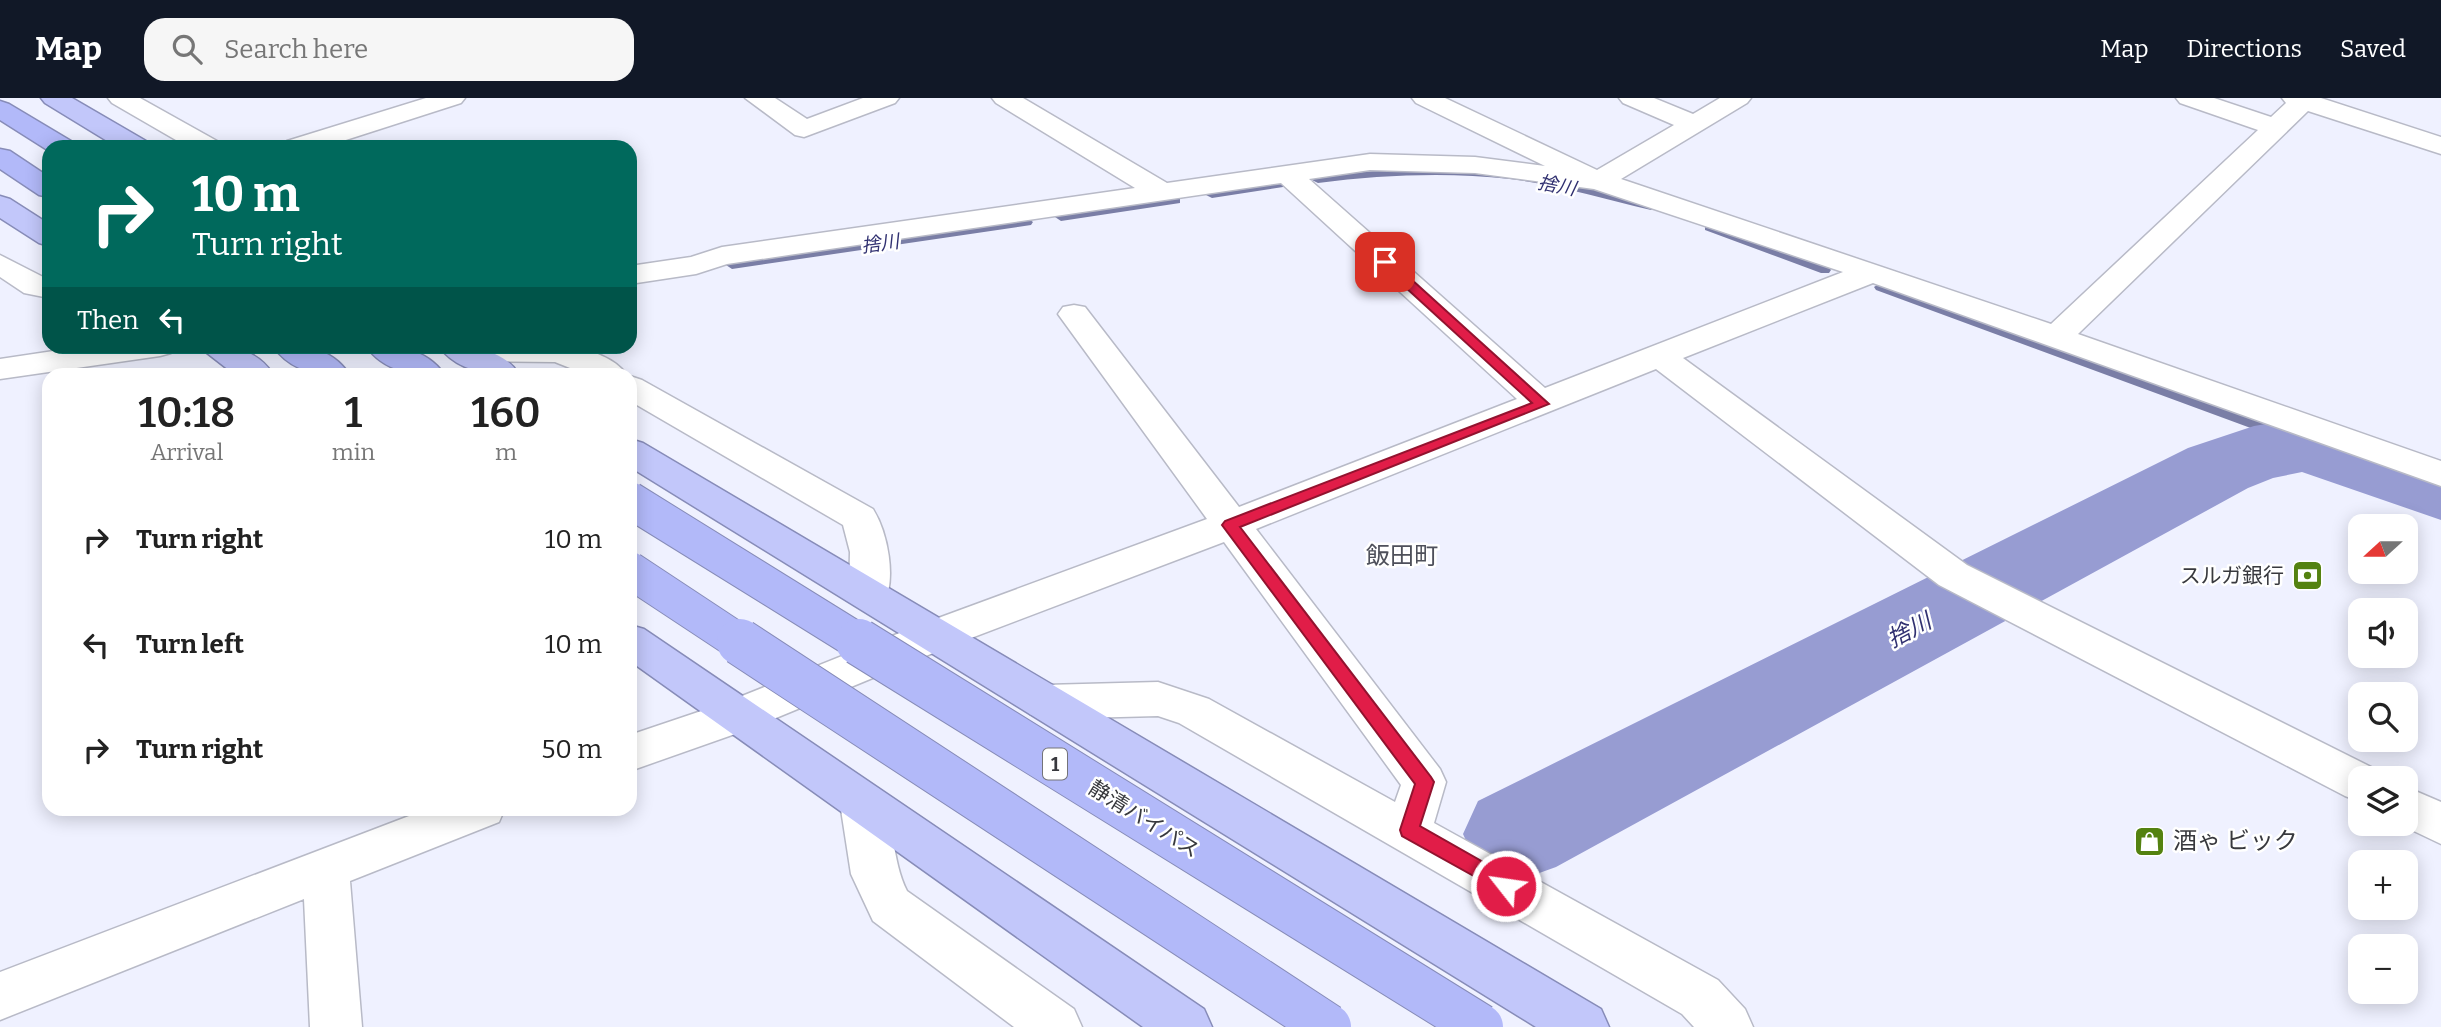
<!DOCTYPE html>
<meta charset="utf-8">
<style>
body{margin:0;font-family:Bitter,"Noto Sans JP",serif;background:#f6f6f6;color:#222;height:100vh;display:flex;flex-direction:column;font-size:26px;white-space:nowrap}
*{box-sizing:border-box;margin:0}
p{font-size:23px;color:#767676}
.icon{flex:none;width:38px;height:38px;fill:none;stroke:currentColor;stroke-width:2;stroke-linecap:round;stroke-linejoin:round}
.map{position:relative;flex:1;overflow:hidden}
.side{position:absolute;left:42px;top:270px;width:595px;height:448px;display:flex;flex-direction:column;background:#fff;border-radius:21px;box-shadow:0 4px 18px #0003}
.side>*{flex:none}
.hud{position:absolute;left:42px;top:42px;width:595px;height:214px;border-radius:21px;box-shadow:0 4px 18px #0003;background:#00695c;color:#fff;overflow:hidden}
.needle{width:46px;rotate:249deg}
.buttons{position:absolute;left:2348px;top:416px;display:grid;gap:14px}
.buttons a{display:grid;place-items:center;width:70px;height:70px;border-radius:14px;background:#fff;box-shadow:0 4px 18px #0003;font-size:35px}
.pin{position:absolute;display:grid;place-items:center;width:60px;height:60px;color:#fff;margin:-30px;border-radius:14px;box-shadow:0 4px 10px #0006}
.me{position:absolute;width:77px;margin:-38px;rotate:300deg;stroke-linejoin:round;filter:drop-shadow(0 0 5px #0008)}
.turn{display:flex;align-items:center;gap:24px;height:147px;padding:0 35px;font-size:32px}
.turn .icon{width:91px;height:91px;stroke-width:2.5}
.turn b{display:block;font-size:49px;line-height:60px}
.then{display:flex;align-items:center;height:66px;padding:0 35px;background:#0003;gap:14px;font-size:26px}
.eta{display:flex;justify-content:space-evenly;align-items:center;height:119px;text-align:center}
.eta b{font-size:42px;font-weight:600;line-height:49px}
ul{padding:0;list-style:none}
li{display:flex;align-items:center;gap:21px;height:105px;padding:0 35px}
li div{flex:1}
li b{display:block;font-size:26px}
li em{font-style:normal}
header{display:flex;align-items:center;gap:42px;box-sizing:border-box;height:98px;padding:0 35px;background:#111827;color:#fff}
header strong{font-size:33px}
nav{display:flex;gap:38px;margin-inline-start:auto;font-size:24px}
.search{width:490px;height:63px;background:#f6f6f6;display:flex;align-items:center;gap:18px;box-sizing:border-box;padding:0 24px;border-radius:21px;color:#767676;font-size:26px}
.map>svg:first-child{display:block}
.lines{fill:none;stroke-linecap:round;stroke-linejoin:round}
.stream{fill:#7a7ea6;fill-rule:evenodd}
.river{fill:#979cd2;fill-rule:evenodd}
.minor-casing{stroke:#b8bac7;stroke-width:3}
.trunk-casing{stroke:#878cb8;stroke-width:3}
.motorway-casing{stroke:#878cb8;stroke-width:3}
.minor{fill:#fff;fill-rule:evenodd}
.trunk{fill:#c2c7fa;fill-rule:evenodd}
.motorway{fill:#b2b9f9;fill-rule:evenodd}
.motorway-bridge-far1-casing{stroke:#878cb8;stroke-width:38;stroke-linecap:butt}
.motorway-bridge-casing{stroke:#878cb8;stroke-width:48;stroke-linecap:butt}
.motorway-bridge-far1{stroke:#b2b9f9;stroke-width:36}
.motorway-bridge{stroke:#b2b9f9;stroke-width:46}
.route{fill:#e11d48;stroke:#92132f;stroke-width:2}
.labels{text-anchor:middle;stroke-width:5;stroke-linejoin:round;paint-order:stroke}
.far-water-label{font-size:19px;font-style:italic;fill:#313171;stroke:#fff}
.shield{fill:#fff;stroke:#747478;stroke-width:2}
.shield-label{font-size:19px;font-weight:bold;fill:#38393e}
.poi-label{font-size:21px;fill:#38393e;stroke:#fff;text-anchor:end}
.street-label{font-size:21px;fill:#38393e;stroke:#fff}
.water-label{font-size:23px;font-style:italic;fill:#313171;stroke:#fff}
.quarter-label{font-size:24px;fill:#4e505b;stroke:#fff}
.near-poi-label{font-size:24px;fill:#38393e;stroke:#fff;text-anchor:start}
</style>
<header>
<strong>Map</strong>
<div class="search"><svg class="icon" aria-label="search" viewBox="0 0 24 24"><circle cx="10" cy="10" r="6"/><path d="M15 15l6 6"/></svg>Search here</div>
<nav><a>Map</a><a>Directions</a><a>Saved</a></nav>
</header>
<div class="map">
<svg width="2441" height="929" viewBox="0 0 2441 929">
<rect width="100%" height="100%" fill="#eff1ff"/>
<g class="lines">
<path class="stream" d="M 1446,70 L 1530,78 L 1651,104 L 1657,108 L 1651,112 C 1604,101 1558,87 1510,81 C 1446,74 1382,77 1318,85 L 1312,82 L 1318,79 L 1382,72 Z
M 1279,84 L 1285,87 L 1283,89 L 1212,100 L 1206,97 L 1212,94 Z
M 1176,100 L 1180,101 L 1180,105 L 1061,123 L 1055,119 L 1061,115 Z
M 1027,120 L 1033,124 L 1031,127 L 732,171 L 726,167 L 732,163 Z
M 1709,125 L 1829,169 L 1831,172 L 1829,175 L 1821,175 L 1705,132 L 1705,126 Z
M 1880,185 L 2312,343 L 2314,346 L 2312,349 L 2302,349 L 1876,192 L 1874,189 Z"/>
<path class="river" d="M 2307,319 L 2441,362 L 2441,422 L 2302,374 L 2273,380 L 2248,390 L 1556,769 L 1517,783 L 1478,769 L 1463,736 L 1478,703 L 2188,350 L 2254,328 Z"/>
<defs>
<path id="minor" d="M 108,0 L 140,0 L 217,43 L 220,49 L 188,49 L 112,5 Z
M 426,0 L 465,0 L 461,5 L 324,49 L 284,49 L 287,43 Z
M 745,0 L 775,0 L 807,21 L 863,0 L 899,0 L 895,5 L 804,39 L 795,37 Z
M 992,0 L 1023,0 L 1167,85 L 1370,56 L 1475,59 L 1545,68 L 1416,5 L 1412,0 L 1445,0 L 1597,72 L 1674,27 L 1623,5 L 1619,0 L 1654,0 L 1693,16 L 1720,0 L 1751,0 L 1747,5 L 1621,81 L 2051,226 L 2258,32 L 2180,5 L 2176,0 L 2214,0 L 2271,19 L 2286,5 L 2282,0 L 2321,0 L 2441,39 L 2441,56 L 2308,13 L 2078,236 L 2441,363 L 2441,388 L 1873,185 L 1683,260 L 1967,467 L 2377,672 L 2381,681 L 2361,681 L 2361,704 L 2345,698 L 1939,487 L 1656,271 L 1256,431 L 1440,671 L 1446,684 L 1434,725 L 1718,882 L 1745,911 L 1753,929 L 1694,929 L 1682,916 L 1179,625 L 1158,618 L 1045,621 L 1030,616 L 1024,604 L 1030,592 L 1045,587 L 1158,584 L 1209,601 L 1395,704 L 1401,687 L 1224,444 L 950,548 L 752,630 L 630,673 L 630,637 L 722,606 L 922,526 L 1207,421 L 1058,216 L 1063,209 L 1074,207 L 1085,209 L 1239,409 L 1517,301 L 1281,85 L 727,166 L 696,176 L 630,186 L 630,168 L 691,159 L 722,149 L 1135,90 L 996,5 ZM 1370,72 L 1475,75 L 1594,91 L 1843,174 L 1545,290 L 1309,81 Z
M 0,157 L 49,182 L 49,200 L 24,195 L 0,179 Z
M 87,248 L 176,248 L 171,255 L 160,258 L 0,281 L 0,261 Z
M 450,248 L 573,248 C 591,253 615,260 626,276 L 585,276 L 555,264 L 463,263 L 451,260 L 447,253 Z
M 630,278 L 642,282 L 873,411 C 888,435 897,482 883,507 L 869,512 L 855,507 L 849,497 L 850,454 L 843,427 L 630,303 Z
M 863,686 L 879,691 C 895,723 891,761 907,793 L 1074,911 L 1082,929 L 1014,929 L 873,823 L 851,776 L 840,705 L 847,691 Z
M 2406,689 L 2441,704 L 2441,746 L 2399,726 L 2406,726 Z
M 430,710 L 505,710 L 499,724 L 350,783 L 362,929 L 310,929 L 304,801 L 0,922 L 0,874 Z"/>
<path id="trunk" d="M 41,0 L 72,0 L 146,43 L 149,49 L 117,49 L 45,5 Z
M 0,98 L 10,101 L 49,126 L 49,148 L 39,145 L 0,120 Z
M 198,248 C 228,248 254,248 273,276 L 234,276 Z
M 439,248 C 468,248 501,249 519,276 C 491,278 457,274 439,248 Z
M 630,341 L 643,345 L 1601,911 L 1609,929 L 1536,929 L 630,369 Z
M 630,527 L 644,531 L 1204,911 L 1212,929 L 1143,929 L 630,563 Z"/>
<path id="motorway" d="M 0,3 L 9,6 L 71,43 L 74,49 L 49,49 L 49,53 L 0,22 Z
M 0,51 L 10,53 L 49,79 L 49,99 L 39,97 L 0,71 Z
M 273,248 C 303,248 330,248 349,276 C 320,279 291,274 273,248 Z
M 366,248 C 395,248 425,249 444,276 C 416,279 384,274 366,248 Z"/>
</defs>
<use href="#minor" class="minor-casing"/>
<use href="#trunk" class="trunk-casing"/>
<use href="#motorway" class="motorway-casing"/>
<use href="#minor" class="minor"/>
<use href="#trunk" class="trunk"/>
<use href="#motorway" class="motorway"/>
<defs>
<path id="motorway-bridge-far1" d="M 630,402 L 862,546
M 630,472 L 742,546"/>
<path id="motorway-bridge" d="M 740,544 L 1328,929
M 859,544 L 1480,929"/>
</defs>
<use href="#motorway-bridge-far1" class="motorway-bridge-far1-casing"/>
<use href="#motorway-bridge" class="motorway-bridge-casing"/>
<use href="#motorway-bridge-far1" class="motorway-bridge-far1"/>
<use href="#motorway-bridge" class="motorway-bridge"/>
</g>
<path class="route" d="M 1381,162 L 1390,162 L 1549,306 L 1240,429 L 1431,679 L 1434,684 L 1420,728 L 1513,781 L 1516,788 L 1513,794 L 1506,796 L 1402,738 L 1400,732 L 1415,686 L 1222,427 L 1225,423 L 1532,305 L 1381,167 Z"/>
<defs>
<symbol id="bank-square" viewBox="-11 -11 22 22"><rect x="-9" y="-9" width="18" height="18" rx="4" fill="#548210" stroke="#fff"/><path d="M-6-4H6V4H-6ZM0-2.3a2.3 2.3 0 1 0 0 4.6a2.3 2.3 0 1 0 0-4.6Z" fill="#fff"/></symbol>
<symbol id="shop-square" viewBox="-11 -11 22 22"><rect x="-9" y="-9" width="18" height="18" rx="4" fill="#548210" stroke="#fff"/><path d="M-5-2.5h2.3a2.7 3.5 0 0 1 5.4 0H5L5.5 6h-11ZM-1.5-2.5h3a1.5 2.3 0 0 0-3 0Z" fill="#fff"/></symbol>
</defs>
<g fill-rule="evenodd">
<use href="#bank-square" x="2290" y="460" width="35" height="35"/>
<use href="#shop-square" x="2132" y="726" width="35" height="35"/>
</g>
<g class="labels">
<g class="far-water-label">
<text transform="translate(1557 87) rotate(11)" y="7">捨川</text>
<text transform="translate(880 145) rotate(-8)" y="7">捨川</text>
</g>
<rect class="shield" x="1043" y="650.5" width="24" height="31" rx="5"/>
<g class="shield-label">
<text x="1055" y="673">1</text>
</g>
<g class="poi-label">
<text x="2284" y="485">スルガ銀行</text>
</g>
<g class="street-label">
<text transform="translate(1144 721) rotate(32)" y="7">静清バイパス</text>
</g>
<g class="water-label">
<text transform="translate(1909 532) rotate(-28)" y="8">捨川</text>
</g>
<g class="quarter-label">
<text x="1402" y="466">飯田町</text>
</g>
<g class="near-poi-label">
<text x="2173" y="751">酒ゃ ビック</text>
</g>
</g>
</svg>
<div class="buttons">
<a><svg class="needle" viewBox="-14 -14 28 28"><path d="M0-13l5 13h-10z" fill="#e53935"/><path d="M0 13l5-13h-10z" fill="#767676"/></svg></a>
<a><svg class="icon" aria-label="sound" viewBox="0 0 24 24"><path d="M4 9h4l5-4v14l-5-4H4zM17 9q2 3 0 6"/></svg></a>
<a><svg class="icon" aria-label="search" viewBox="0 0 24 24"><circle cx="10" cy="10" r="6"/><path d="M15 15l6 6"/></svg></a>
<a><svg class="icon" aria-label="layers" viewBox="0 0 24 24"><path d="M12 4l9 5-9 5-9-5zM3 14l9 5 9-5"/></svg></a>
<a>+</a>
<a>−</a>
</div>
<div class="pin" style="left:1385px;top:164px;background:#d93025"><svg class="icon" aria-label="arrive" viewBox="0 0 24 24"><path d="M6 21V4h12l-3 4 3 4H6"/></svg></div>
<svg class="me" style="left:1506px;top:788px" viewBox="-20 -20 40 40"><circle r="17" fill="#e11d48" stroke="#fff" stroke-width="3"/><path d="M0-11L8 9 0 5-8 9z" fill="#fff"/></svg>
<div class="hud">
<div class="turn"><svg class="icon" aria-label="right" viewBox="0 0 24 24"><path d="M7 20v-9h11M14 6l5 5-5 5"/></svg><div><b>10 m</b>Turn right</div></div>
<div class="then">Then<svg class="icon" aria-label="left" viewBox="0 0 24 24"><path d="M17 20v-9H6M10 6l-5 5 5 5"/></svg></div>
</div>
<section class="side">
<div class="eta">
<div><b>10:18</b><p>Arrival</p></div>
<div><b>1</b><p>min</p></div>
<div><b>160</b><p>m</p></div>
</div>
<ul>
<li><svg class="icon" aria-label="right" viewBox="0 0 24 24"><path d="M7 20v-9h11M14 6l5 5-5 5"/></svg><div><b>Turn right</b></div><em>10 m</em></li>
<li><svg class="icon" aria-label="left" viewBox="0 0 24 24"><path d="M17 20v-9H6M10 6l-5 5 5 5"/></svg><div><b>Turn left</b></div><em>10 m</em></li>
<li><svg class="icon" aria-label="right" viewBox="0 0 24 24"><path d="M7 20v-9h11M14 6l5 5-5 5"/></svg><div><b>Turn right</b></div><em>50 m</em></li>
</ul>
</section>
</div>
